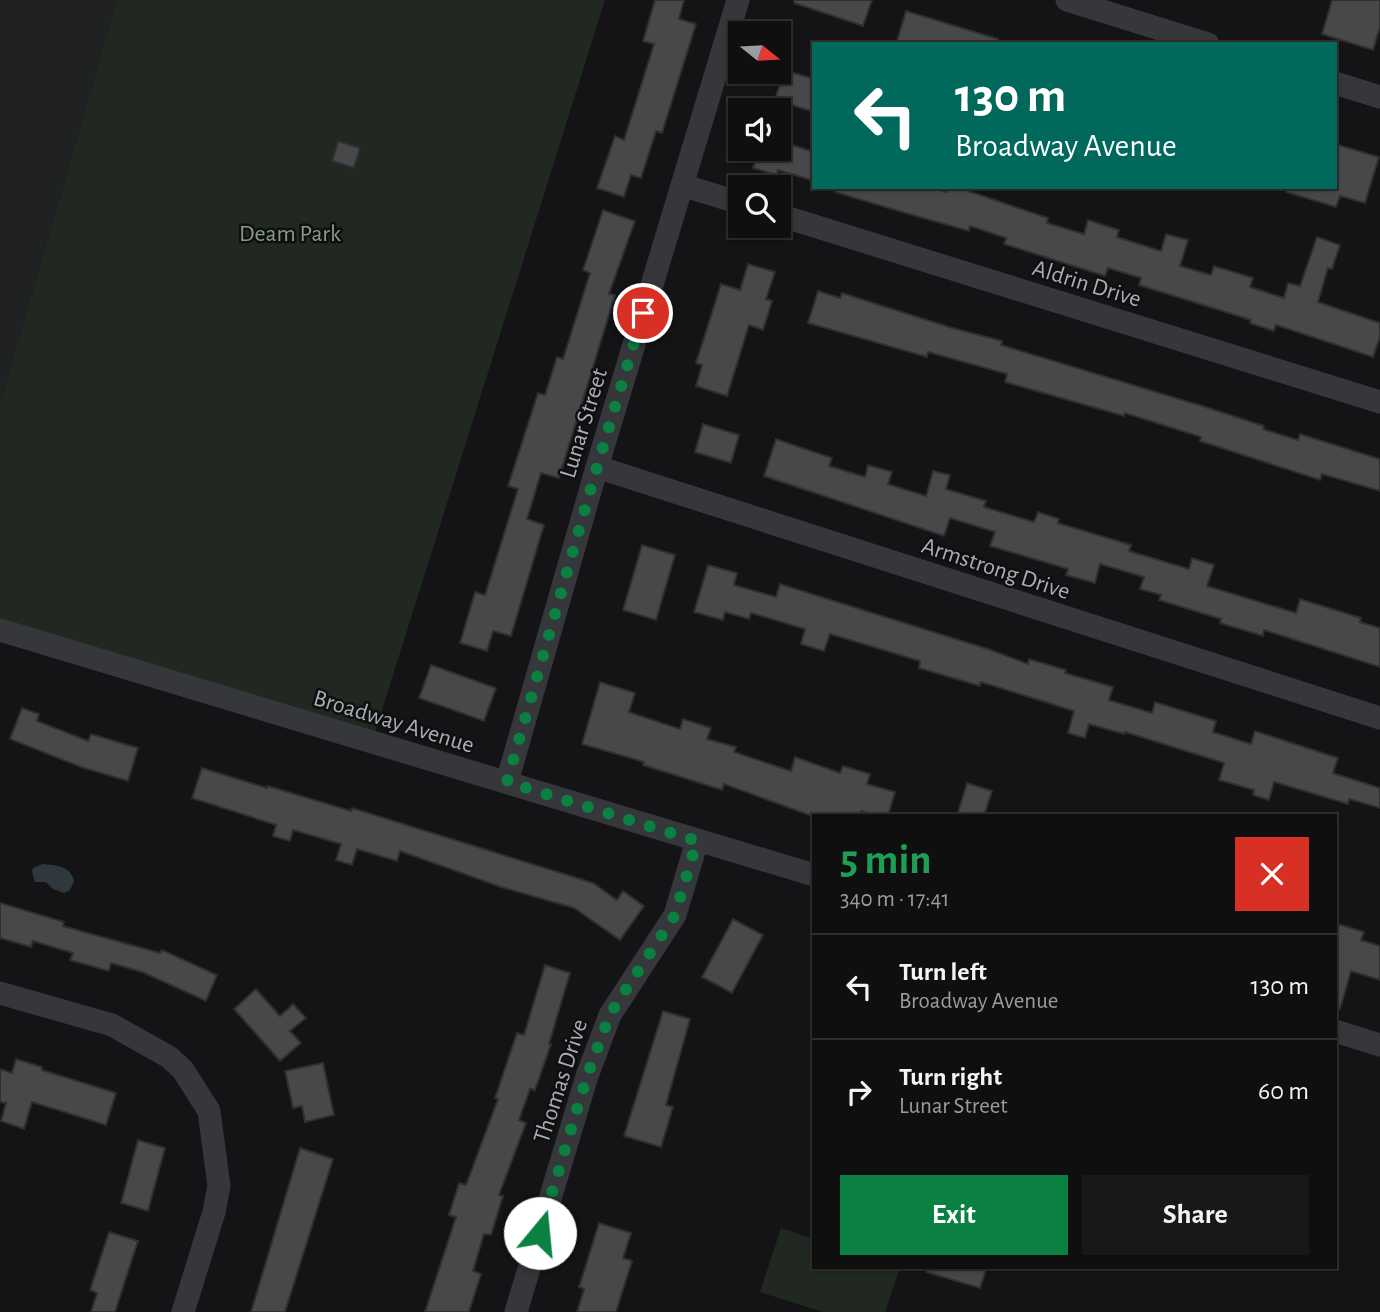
<!DOCTYPE html>
<meta charset="utf-8">
<style>
body{margin:0;font-family:"Alegreya Sans",sans-serif;background:#181819;color:#f1f3f6;height:100vh;display:flex;flex-direction:column;font-size:26px;white-space:nowrap}
*{box-sizing:border-box;margin:0}
p{font-size:23px;color:#9b9c9f}
.icon{flex:none;width:38px;height:38px;fill:none;stroke:currentColor;stroke-width:2;stroke-linecap:round;stroke-linejoin:round}
.map{position:relative;flex:1;overflow:hidden}
.sheet{position:absolute;left:812px;top:814px;width:525px;height:455px;display:flex;flex-direction:column;background:#0f0f10;border-radius:0px;box-shadow:0 2px 5px #0004,0 0 0 2px #2f2f30}
.sheet>*{flex:none}
.banner{position:absolute;left:812px;top:42px;width:525px;height:147px;border-radius:0px;box-shadow:0 2px 5px #0004,0 0 0 2px #2f2f30;background:#00695c;color:#fff;overflow:hidden}
.needle{width:46px;rotate:108deg}
.tools{position:absolute;left:728px;top:21px;display:grid;gap:14px}
.tools a{display:grid;place-items:center;width:63px;height:63px;border-radius:0px;background:#0f0f10;box-shadow:0 2px 5px #0004,0 0 0 2px #2f2f30;font-size:35px}
.pin{position:absolute;display:grid;place-items:center;width:60px;height:60px;color:#fff;margin:-30px;border:4px solid #fff;border-radius:50%;box-shadow:0 2px 7px #0007}
.me{position:absolute;width:77px;margin:-38px;rotate:17deg;stroke-linejoin:round;filter:drop-shadow(0 0 5px #0008)}
.turn{display:flex;align-items:center;gap:24px;height:147px;padding:0 28px;font-size:32px}
.turn .icon{width:91px;height:91px;stroke-width:2.5}
.turn b{display:block;font-size:49px;line-height:60px}
.round{display:grid;place-items:center;flex:none;width:74px;height:74px;border-radius:0px;background:#181819}
.headline{display:flex;align-items:center;justify-content:space-between;height:119px;padding:0 28px}
h1{font-size:42px;font-weight:600;line-height:52px;color:#1e9e55}
.cta{display:flex;gap:14px;margin-top:auto;padding:14px 28px}
.cta a{flex:1;height:80px;border-radius:0px;background:#0b8043;color:#fff;font-size:28px;font-weight:600;line-height:80px;text-align:center}
.cta a+a{background:#181819;color:#f1f3f6}
ul{padding:0;list-style:none}
li{display:flex;align-items:center;gap:21px;height:105px;padding:0 28px;border-top:2px solid #2f2f30}
li div{flex:1}
li b{display:block;font-size:26px}
li em{font-style:normal}
.map>svg:first-child{display:block}
.built{fill:#202122}
.green{fill:#212821}
.water{fill:#2f393d}
.building{fill:#46484a;stroke:#2e2f31;stroke-width:2}
.lines{fill:none;stroke-linecap:round;stroke-linejoin:round}
.minor{stroke:#36373a;stroke-width:23}
.route{stroke:#0b8043;stroke-width:12;stroke-dasharray:0 21.6}
.labels{text-anchor:middle;stroke-width:5;stroke-linejoin:round;paint-order:stroke}
.park-label{font-size:24px;fill:#859d81;stroke:#0f0f10}
.street-label{font-size:24px;fill:#a8aeb4;stroke:#0f0f10}
</style>
<div class="map">
<svg width="1380" height="1312" viewBox="0 0 1380 1312">
<rect width="100%" height="100%" fill="#141416"/>
<path class="built" d="M 0,0 L 117,0 L 0,404 Z"/>
<path class="green" d="M 117,0 L 605,0 L 372,742 L 0,630 L 0,404 Z
M 781,1228 L 814,1239 L 814,1267 L 900,1267 L 885,1312 L 823,1312 L 760,1292 Z"/>
<path class="water" d="M 43,864 C 55,865 71,866 74,881 L 70,890 L 64,893 L 53,889 L 46,882 L 35,882 L 32,872 L 33,868 Z"/>
<path class="building" d="M 655,0 L 684,0 L 679,19 L 696,24 L 662,133 L 656,131 L 641,178 L 631,175 L 624,197 L 597,188 L 615,136 L 624,140 L 654,44 L 643,41 Z
M 794,0 L 872,0 L 863,26 L 794,3 Z
M 1332,0 L 1380,0 L 1380,27 L 1373,50 L 1322,34 Z
M 906,11 L 998,39 L 997,44 L 896,44 Z
M 784,70 L 814,79 L 814,112 L 775,100 Z
M 338,141 L 360,148 L 354,168 L 332,161 Z
M 779,141 L 814,152 L 814,181 L 778,170 L 777,175 L 753,168 L 759,149 L 779,149 Z
M 1335,144 L 1379,157 L 1365,203 L 1340,196 L 1336,207 L 1286,192 L 1287,187 L 1335,187 Z
M 836,187 L 929,187 L 947,192 L 949,187 L 970,187 L 968,191 L 1048,218 L 1047,223 L 1084,234 L 1088,220 L 1119,230 L 1117,237 L 1161,251 L 1166,234 L 1188,240 L 1180,266 L 1211,275 L 1214,266 L 1253,278 L 1250,287 L 1284,298 L 1288,283 L 1300,286 L 1317,237 L 1340,245 L 1332,269 L 1328,268 L 1318,302 L 1380,323 L 1380,337 L 1373,357 L 1276,325 L 1274,331 L 1250,323 L 1251,320 L 1139,285 L 1141,278 L 1108,268 L 1105,276 L 1004,244 L 1006,238 L 970,226 L 969,231 L 902,212 L 835,192 Z
M 603,210 L 635,221 L 609,294 L 615,295 L 559,478 L 541,473 L 527,519 L 544,525 L 511,636 L 493,631 L 487,651 L 460,643 L 475,592 L 485,595 L 518,489 L 508,486 L 538,393 L 545,395 L 557,357 L 563,359 L 590,273 L 583,270 Z
M 748,264 L 775,272 L 766,299 L 772,301 L 763,330 L 749,325 L 727,396 L 696,386 L 702,365 L 696,363 L 721,284 L 740,290 Z
M 818,291 L 840,298 L 842,293 L 949,327 L 1002,341 L 1001,345 L 1199,405 L 1264,426 L 1263,429 L 1298,440 L 1300,434 L 1380,459 L 1380,491 L 1322,474 L 1320,480 L 1200,441 L 1201,437 L 1125,413 L 1124,416 L 1005,382 L 1007,374 L 928,352 L 927,357 L 808,323 Z
M 703,424 L 739,435 L 731,463 L 695,452 Z
M 776,439 L 832,458 L 829,466 L 865,477 L 868,465 L 892,472 L 888,484 L 926,496 L 933,471 L 950,475 L 946,489 L 986,501 L 984,507 L 1034,522 L 1038,512 L 1059,519 L 1058,523 L 1131,545 L 1129,551 L 1189,569 L 1192,558 L 1214,565 L 1207,586 L 1296,613 L 1300,599 L 1361,618 L 1360,622 L 1380,628 L 1380,667 L 1264,630 L 1263,636 L 1220,623 L 1221,619 L 1159,600 L 1161,595 L 1140,589 L 1144,577 L 1100,564 L 1095,583 L 1066,575 L 1068,569 L 990,546 L 995,532 L 950,518 L 944,536 L 764,476 Z
M 642,545 L 675,555 L 656,620 L 623,610 Z
M 708,565 L 737,573 L 734,585 L 776,597 L 780,584 L 991,650 L 1028,664 L 1029,659 L 1066,670 L 1065,673 L 1113,687 L 1109,700 L 1152,713 L 1155,702 L 1216,721 L 1213,732 L 1251,744 L 1255,731 L 1338,758 L 1333,773 L 1380,788 L 1380,808 L 1349,799 L 1348,804 L 1274,782 L 1269,800 L 1253,795 L 1254,790 L 1219,780 L 1224,763 L 1125,732 L 1124,734 L 1089,724 L 1085,738 L 1068,733 L 1074,711 L 981,682 L 980,686 L 919,668 L 920,661 L 830,634 L 824,651 L 801,644 L 805,629 L 751,613 L 749,619 L 725,612 L 723,620 L 694,612 Z
M 431,665 L 496,688 L 484,721 L 419,698 Z
M 600,682 L 635,693 L 629,712 L 680,729 L 683,719 L 711,728 L 707,739 L 736,747 L 734,752 L 791,771 L 795,757 L 840,773 L 843,766 L 870,774 L 867,784 L 895,792 L 888,816 L 876,816 L 861,811 L 860,816 L 812,816 L 724,784 L 722,790 L 643,765 L 644,762 L 582,744 Z
M 22,708 L 39,714 L 37,721 L 88,741 L 91,734 L 138,748 L 128,781 L 81,767 L 10,739 Z
M 202,768 L 267,788 L 268,786 L 351,811 L 352,808 L 593,883 L 617,900 L 623,891 L 644,906 L 620,940 L 574,908 L 501,887 L 400,851 L 397,861 L 357,849 L 352,865 L 336,860 L 341,844 L 293,830 L 290,841 L 273,836 L 276,825 L 192,798 Z
M 967,783 L 992,791 L 984,816 L 957,816 Z
M 0,903 L 64,922 L 63,926 L 160,953 L 162,950 L 217,975 L 206,1001 L 142,972 L 111,963 L 109,971 L 70,960 L 73,953 L 33,941 L 31,947 L 0,938 Z
M 733,919 L 763,935 L 732,993 L 702,977 Z
M 1335,923 L 1364,932 L 1361,940 L 1380,946 L 1380,980 L 1351,971 L 1340,1009 L 1335,1008 Z
M 545,965 L 570,973 L 549,1044 L 551,1044 L 535,1090 L 530,1089 L 519,1120 L 526,1123 L 499,1195 L 503,1196 L 491,1235 L 484,1234 L 473,1271 L 481,1274 L 469,1312 L 425,1312 L 456,1217 L 449,1215 L 459,1183 L 466,1185 L 498,1099 L 495,1098 L 517,1033 L 524,1035 Z
M 256,989 L 280,1016 L 293,1004 L 306,1018 L 290,1031 L 301,1043 L 280,1061 L 234,1009 Z
M 663,1011 L 690,1019 L 666,1105 L 673,1107 L 661,1147 L 624,1136 Z
M 16,1059 L 42,1067 L 42,1070 L 116,1093 L 106,1125 L 32,1102 L 24,1129 L 1,1121 L 6,1103 L 0,1102 L 0,1069 L 12,1073 Z
M 323,1063 L 334,1115 L 305,1122 L 302,1106 L 293,1108 L 285,1071 Z
M 138,1140 L 165,1148 L 148,1211 L 121,1203 Z
M 300,1148 L 333,1159 L 285,1312 L 251,1312 Z
M 599,1223 L 631,1233 L 623,1258 L 632,1261 L 616,1312 L 577,1312 L 584,1289 L 579,1287 Z
M 109,1232 L 138,1241 L 115,1312 L 91,1312 L 97,1293 L 90,1290 Z
M 927,1267 L 987,1267 L 980,1288 L 926,1272 Z"/>
<g class="lines">
<path class="minor" d="M 1067,0 L 1208,44
M 1335,83 L 1380,97
M 682,185 L 740,203
M 779,215 L 1380,402
M 597,467 L 1380,718
M 0,630 L 814,875
M 507,782 L 597,467 L 738,0
M 0,993 L 112,1025 L 169,1057 L 183,1070 L 209,1111 L 219,1186 L 214,1212 L 183,1312
M 1335,1031 L 1380,1045
M 516,1312 L 587,1076 L 610,1015 L 675,915 L 697,841"/>
</g>
<g class="lines">
<path class="route" d="M 540,1233 L 587,1076 L 610,1014 L 675,915 L 697,841 L 507,782 L 597,467 L 643,313"/>
</g>
<g class="labels">
<g class="park-label">
<text x="290" y="241">Deam Park</text>
</g>
<g class="street-label">
<text transform="translate(1087 283) rotate(17)" y="8">Aldrin Drive</text>
<text transform="translate(583 423) rotate(-73)" y="8">Lunar Street</text>
<text transform="translate(996 568) rotate(18)" y="8">Armstrong Drive</text>
<text transform="translate(394 721) rotate(17)" y="8">Broadway Avenue</text>
<text transform="translate(560 1081) rotate(-72)" y="8">Thomas Drive</text>
</g>
</g>
</svg>
<div class="tools">
<a><svg class="needle" viewBox="-14 -14 28 28"><path d="M0-13l5 13h-10z" fill="#e53935"/><path d="M0 13l5-13h-10z" fill="#9b9c9f"/></svg></a>
<a><svg class="icon" aria-label="sound" viewBox="0 0 24 24"><path d="M4 9h4l5-4v14l-5-4H4zM17 9q2 3 0 6"/></svg></a>
<a><svg class="icon" aria-label="search" viewBox="0 0 24 24"><circle cx="10" cy="10" r="6"/><path d="M15 15l6 6"/></svg></a>
</div>
<div class="pin" style="left:643px;top:313px;background:#d93025"><svg class="icon" aria-label="arrive" viewBox="0 0 24 24"><path d="M6 21V4h12l-3 4 3 4H6"/></svg></div>
<svg class="me" style="left:540px;top:1233px" viewBox="-20 -20 40 40"><circle r="19" fill="#fff"/><path d="M0-13L10 11 0 6-10 11z" fill="#0b8043"/></svg>
<div class="banner">
<div class="turn"><svg class="icon" aria-label="left" viewBox="0 0 24 24"><path d="M17 20v-9H6M10 6l-5 5 5 5"/></svg><div><b>130 m</b>Broadway Avenue</div></div>
</div>
<section class="sheet">
<div class="headline"><div><h1>5 min</h1><p>340 m · 17:41</p></div><a class="round" style="background:#d93025;color:#fff"><svg class="icon" aria-label="close" viewBox="0 0 24 24"><path d="M6 6l12 12M18 6L6 18"/></svg></a></div>
<ul>
<li><svg class="icon" aria-label="left" viewBox="0 0 24 24"><path d="M17 20v-9H6M10 6l-5 5 5 5"/></svg><div><b>Turn left</b><p>Broadway Avenue</p></div><em>130 m</em></li>
<li><svg class="icon" aria-label="right" viewBox="0 0 24 24"><path d="M7 20v-9h11M14 6l5 5-5 5"/></svg><div><b>Turn right</b><p>Lunar Street</p></div><em>60 m</em></li>
</ul>
<div class="cta"><a>Exit</a><a>Share</a></div>
</section>
</div>
